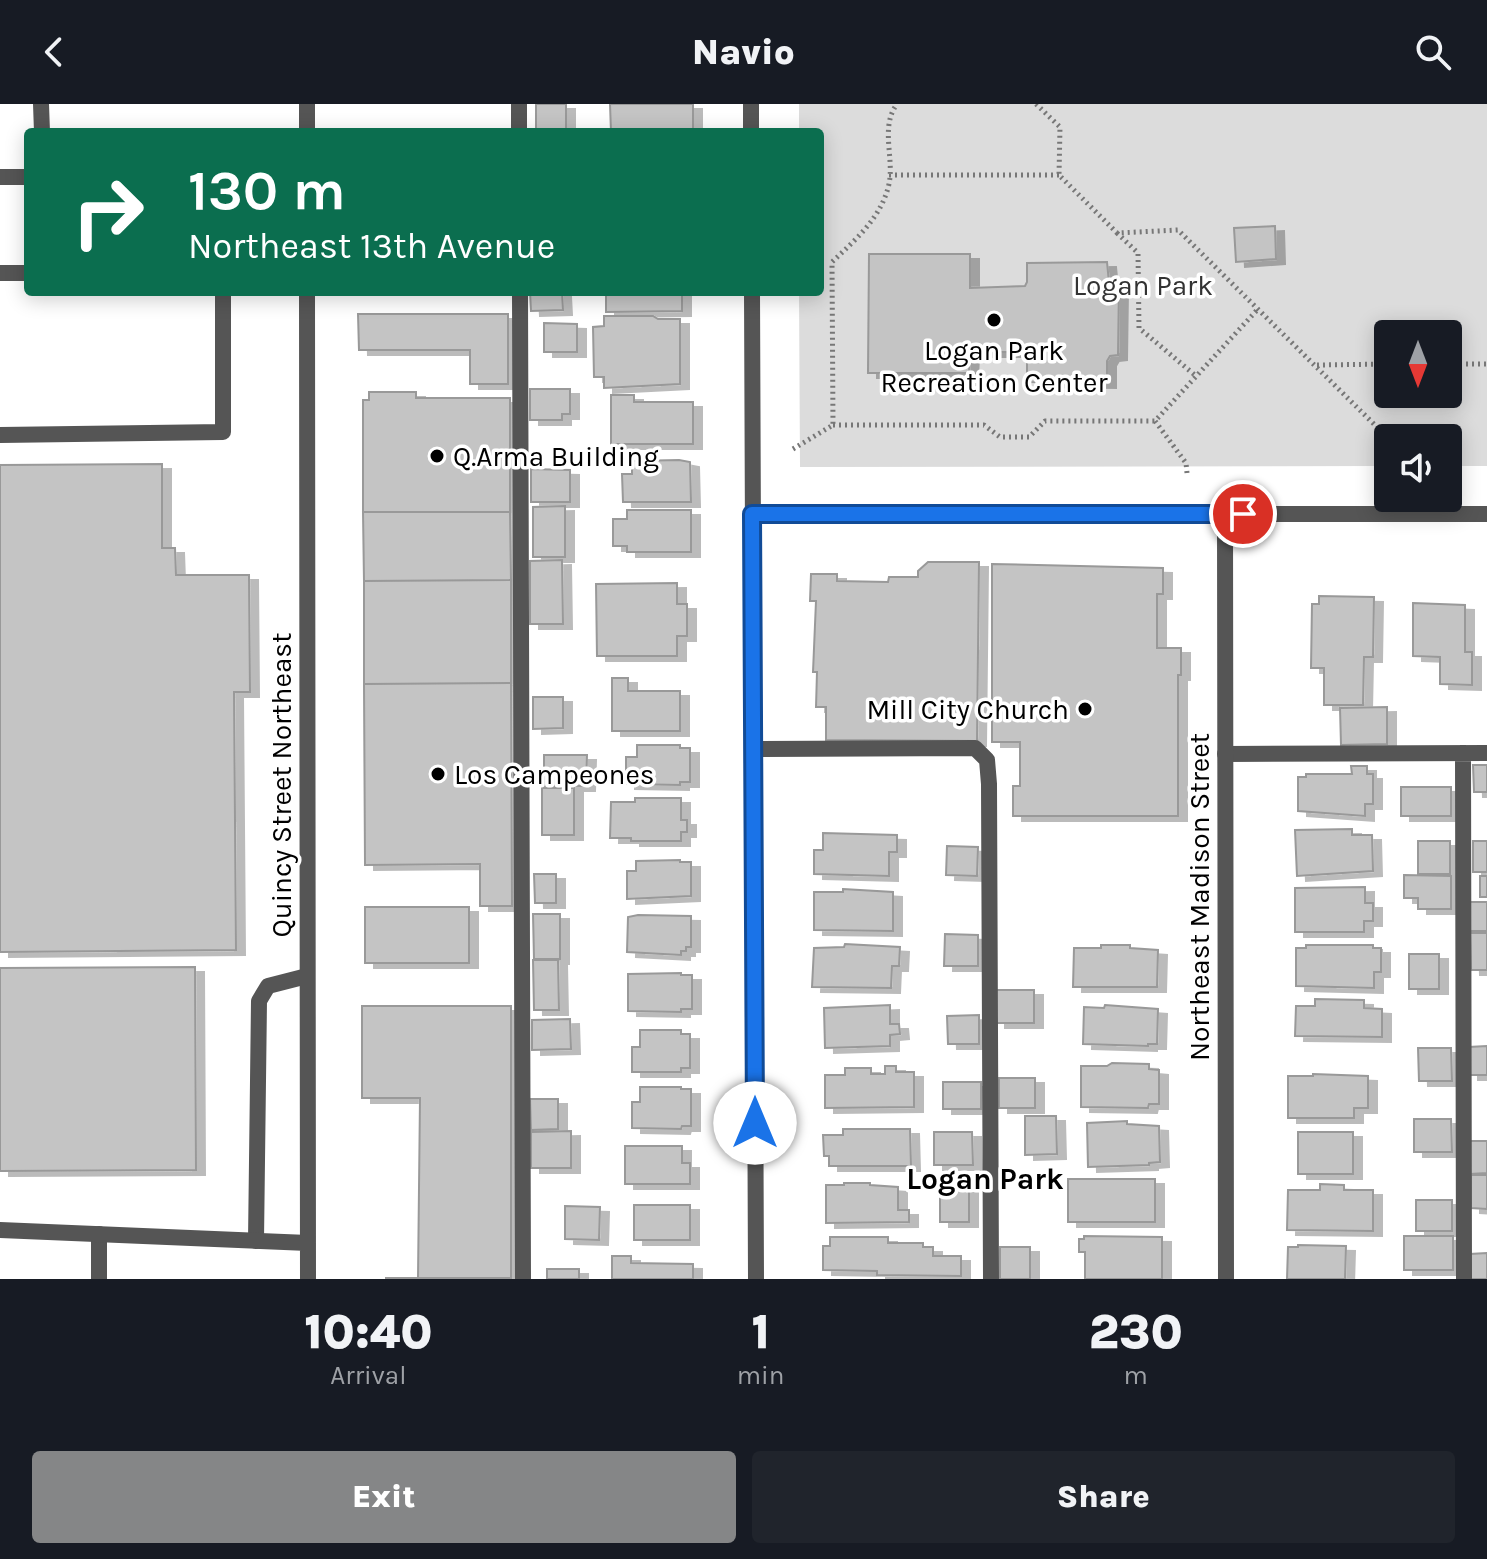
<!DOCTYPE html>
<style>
body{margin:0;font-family:Karla,sans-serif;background:#20242c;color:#f1f3f6;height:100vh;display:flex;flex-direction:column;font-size:30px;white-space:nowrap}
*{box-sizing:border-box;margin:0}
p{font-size:26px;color:#9ea1a6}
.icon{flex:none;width:44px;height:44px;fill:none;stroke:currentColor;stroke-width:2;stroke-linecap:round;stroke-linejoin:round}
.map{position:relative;height:1175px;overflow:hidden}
.details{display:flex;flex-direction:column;background:#171b24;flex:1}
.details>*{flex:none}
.hud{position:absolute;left:24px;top:24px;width:800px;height:168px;border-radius:8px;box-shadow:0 4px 20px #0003;background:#0b6e4f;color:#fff;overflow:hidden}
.needle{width:52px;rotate:180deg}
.tools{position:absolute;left:1374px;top:216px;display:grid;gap:16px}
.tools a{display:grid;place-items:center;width:88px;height:88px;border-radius:8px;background:#171b24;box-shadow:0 4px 20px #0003;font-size:40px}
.pin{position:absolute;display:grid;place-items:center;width:68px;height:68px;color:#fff;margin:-34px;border:4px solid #fff;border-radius:50%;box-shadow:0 2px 8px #0007}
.me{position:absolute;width:88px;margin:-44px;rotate:0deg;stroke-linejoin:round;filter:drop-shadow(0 0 6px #0008)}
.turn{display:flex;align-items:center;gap:28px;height:168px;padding:0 32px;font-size:36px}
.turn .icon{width:104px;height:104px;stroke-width:2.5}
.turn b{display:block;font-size:56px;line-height:68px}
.eta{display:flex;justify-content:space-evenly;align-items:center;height:136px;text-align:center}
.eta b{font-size:48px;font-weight:800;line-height:56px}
.action{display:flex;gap:16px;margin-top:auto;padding:16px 32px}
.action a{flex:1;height:92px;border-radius:8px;background:#858687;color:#fff;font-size:32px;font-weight:800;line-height:92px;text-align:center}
.action a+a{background:#20242c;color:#f1f3f6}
header{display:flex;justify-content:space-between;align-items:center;height:104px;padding:0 32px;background:#171b24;font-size:36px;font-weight:800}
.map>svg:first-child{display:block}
.green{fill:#dcdcdc;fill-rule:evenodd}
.building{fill:#c4c4c4;stroke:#999;stroke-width:2;filter:url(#shadow)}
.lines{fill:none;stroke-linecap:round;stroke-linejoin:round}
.path{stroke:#777;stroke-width:5;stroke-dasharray:2 4;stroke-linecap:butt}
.service{stroke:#555;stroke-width:16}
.minor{stroke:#555;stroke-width:16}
.tertiary{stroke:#555;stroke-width:16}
.route-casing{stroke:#114b97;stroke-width:20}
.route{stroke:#1a73e8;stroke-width:14}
.poi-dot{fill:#000;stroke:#fff;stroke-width:3}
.labels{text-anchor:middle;stroke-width:7;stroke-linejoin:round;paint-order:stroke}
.park-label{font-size:28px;fill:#333;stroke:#fff}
.poi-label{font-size:28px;fill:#000;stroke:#fff;text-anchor:start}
.street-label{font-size:28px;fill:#000;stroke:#fff}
.neighbourhood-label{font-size:30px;font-weight:bold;fill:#000;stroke:#fff}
</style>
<header><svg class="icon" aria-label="back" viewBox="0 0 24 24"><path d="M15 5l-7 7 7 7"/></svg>Navio<svg class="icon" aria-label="search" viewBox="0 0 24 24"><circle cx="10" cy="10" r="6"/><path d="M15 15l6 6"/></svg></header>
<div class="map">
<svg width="1487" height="1175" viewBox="0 0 1487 1175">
<defs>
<filter id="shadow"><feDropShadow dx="9" dy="5" stdDeviation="0" flood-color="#0004"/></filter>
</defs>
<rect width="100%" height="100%" fill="#fff"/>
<path class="green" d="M 799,0 L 1487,0 L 1487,362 L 1448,362 L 1448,334 L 1388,334 L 1388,362 L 800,363 L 799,188 L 820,188 L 820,28 L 799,28 ZM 1388,230 L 1448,230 L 1448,290 L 1388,290 Z"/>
<path class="building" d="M 536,0 L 566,0 L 566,27 L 536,27 Z
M 610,0 L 693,0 L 693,28 L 611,28 Z
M 1275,122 L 1276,155 L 1236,158 L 1234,124 Z
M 869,150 L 970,150 L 970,184 L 1025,182 L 1027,178 L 1027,159 L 1107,158 L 1109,179 L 1119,181 L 1118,251 L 1110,252 L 1107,257 L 1107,279 L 1027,278 L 1027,256 L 1025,250 L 1019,248 L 970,248 L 969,269 L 868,269 Z
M 530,188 L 562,188 L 563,206 L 531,207 Z
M 606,188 L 682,188 L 682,207 L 606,208 Z
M 358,210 L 508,210 L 508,280 L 470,280 L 470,246 L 359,246 Z
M 604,212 L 653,212 L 658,215 L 680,215 L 680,280 L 604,284 L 604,273 L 594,273 L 593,223 L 604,222 Z
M 544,219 L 577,220 L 577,248 L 544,248 Z
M 530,285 L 570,285 L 570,310 L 562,310 L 562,316 L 530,316 Z
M 369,288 L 416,288 L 416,294 L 510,294 L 510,408 L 363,408 L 363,296 L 369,296 Z
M 611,291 L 634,291 L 634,298 L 693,298 L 693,340 L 611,340 Z
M 679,356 L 690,358 L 691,398 L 623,398 L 622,370 L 632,370 L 632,357 Z
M 162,360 L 162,444 L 175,444 L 176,471 L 249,471 L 250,588 L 234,588 L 236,846 L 0,848 L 0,361 Z
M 531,365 L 570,366 L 570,398 L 531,398 Z
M 565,402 L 565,453 L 533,453 L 533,403 Z
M 627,406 L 691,406 L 691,448 L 627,448 L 627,442 L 613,442 L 613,415 L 627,415 Z
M 363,408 L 510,408 L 511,476 L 364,477 Z
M 562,456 L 563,520 L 530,520 L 530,457 Z
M 928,458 L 979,458 L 977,637 L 826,636 L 826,603 L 816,603 L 817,568 L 813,568 L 816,497 L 810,497 L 811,470 L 837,470 L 837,477 L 888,478 L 889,473 L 918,473 L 918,467 Z
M 992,460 L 1163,464 L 1163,490 L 1157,490 L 1157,544 L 1181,544 L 1181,571 L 1178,571 L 1178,712 L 1013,712 L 1013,682 L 1020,682 L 1020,638 L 992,638 Z
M 511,476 L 511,579 L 364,580 L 364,477 Z
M 677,479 L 677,500 L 687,500 L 687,532 L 677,532 L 677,552 L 597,552 L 596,480 Z
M 1319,492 L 1374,493 L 1373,553 L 1364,553 L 1363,601 L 1324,601 L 1324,564 L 1311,564 L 1312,500 L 1319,500 Z
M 1413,499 L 1465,501 L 1465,548 L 1472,548 L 1472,581 L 1440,580 L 1440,553 L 1413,552 Z
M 612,574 L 628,574 L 628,587 L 680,587 L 680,627 L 612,627 Z
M 511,579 L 512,802 L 480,802 L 480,760 L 365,761 L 364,580 Z
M 533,593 L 563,593 L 563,624 L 533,625 Z
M 1387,603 L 1387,640 L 1341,641 L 1340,604 Z
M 637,641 L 680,641 L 680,644 L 690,644 L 690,678 L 680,678 L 680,681 L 626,680 L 626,653 L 637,653 Z
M 544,651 L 587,651 L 586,682 L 544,682 Z
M 1473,661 L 1487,661 L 1487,688 L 1474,688 Z
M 1351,662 L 1367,662 L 1367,670 L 1373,670 L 1373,700 L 1365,700 L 1365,712 L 1298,707 L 1298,673 L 1306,673 L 1306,670 L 1352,670 Z
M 1401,683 L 1451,683 L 1451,712 L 1401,712 Z
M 542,684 L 574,684 L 574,731 L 542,731 Z
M 635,694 L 681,694 L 681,716 L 687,716 L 687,728 L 681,728 L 681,737 L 631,737 L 631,734 L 610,734 L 611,698 L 635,698 Z
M 1352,725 L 1352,731 L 1372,731 L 1373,767 L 1297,772 L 1295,726 Z
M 823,729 L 897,731 L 897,748 L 889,748 L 889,772 L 814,770 L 814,746 L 823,746 Z
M 1418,737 L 1450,737 L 1450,770 L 1418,770 Z
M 1473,737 L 1487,737 L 1487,768 L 1473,768 Z
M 947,742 L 978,743 L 977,772 L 946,771 Z
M 680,756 L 680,758 L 691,758 L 691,792 L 627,795 L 627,767 L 636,767 L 636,757 Z
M 534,770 L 556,770 L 556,799 L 535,799 Z
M 1404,771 L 1451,772 L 1451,805 L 1418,805 L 1418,794 L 1404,794 Z
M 1480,772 L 1487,772 L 1487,793 L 1480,793 Z
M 1365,783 L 1365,799 L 1373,799 L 1373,817 L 1364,817 L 1364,828 L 1295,828 L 1295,784 Z
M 843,785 L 893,788 L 893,827 L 814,826 L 814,788 L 843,788 Z
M 1469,798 L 1487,798 L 1487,827 L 1469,827 Z
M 365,803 L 469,803 L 469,859 L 365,859 Z
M 533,810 L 560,810 L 560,855 L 534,855 Z
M 638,811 L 691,812 L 691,843 L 686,843 L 686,847 L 681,847 L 681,851 L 627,848 L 628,813 Z
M 1470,829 L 1487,829 L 1487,866 L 1471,866 Z
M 945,830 L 978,831 L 978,862 L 944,862 Z
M 845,840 L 900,843 L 899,862 L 892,862 L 891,884 L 812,883 L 814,844 L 844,843 Z
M 1101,841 L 1130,841 L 1130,844 L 1158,846 L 1157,883 L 1073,883 L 1074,844 L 1101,844 Z
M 1306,841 L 1373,841 L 1373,844 L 1381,844 L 1381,868 L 1374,868 L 1374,884 L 1296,882 L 1296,844 L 1306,844 Z
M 1409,850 L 1439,850 L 1439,885 L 1409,885 Z
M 533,856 L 558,856 L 559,906 L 534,906 Z
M 195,863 L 196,1066 L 0,1067 L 0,864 Z
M 681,869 L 681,871 L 692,871 L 692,905 L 681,905 L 681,908 L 628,907 L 628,870 Z
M 996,886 L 1034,886 L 1034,919 L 996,919 Z
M 1315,895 L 1364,896 L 1364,904 L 1382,905 L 1382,933 L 1295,932 L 1296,902 L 1315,902 Z
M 890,901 L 890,920 L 899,920 L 900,930 L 890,931 L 890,942 L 825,944 L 824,904 Z
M 1105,901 L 1158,905 L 1157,940 L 1148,940 L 1148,942 L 1083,940 L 1084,903 L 1104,904 Z
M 362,902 L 511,902 L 511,1174 L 418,1174 L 420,994 L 362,994 Z
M 979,911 L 979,940 L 948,940 L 947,912 Z
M 570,915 L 571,945 L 532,946 L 532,916 Z
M 640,926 L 681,926 L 681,930 L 690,930 L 690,964 L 681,964 L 681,968 L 632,968 L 632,943 L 640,943 Z
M 1487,942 L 1487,971 L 1469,971 L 1469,943 Z
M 1418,944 L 1451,944 L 1452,977 L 1419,977 Z
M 1112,959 L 1149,960 L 1149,965 L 1159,966 L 1159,1000 L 1149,1000 L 1148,1004 L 1081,1003 L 1081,962 L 1107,962 Z
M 885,962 L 896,962 L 896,968 L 914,968 L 914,1003 L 825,1004 L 825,971 L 845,971 L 845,964 L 871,964 L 871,970 L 885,970 Z
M 1313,970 L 1368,972 L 1368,1004 L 1354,1004 L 1354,1014 L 1288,1014 L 1288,972 L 1313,972 Z
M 999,974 L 1035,974 L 1035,1004 L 999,1004 Z
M 943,978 L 981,978 L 981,1005 L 943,1005 Z
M 640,983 L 681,983 L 681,985 L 691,985 L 691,1022 L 682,1022 L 681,1025 L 632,1024 L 632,998 L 640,998 Z
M 530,995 L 558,995 L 558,1025 L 531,1026 Z
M 1025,1012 L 1056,1012 L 1057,1050 L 1025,1051 Z
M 1414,1015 L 1451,1015 L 1452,1048 L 1414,1048 Z
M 1127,1017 L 1127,1020 L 1159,1022 L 1160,1058 L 1149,1059 L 1149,1061 L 1088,1063 L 1087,1019 Z
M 843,1025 L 910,1025 L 911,1062 L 829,1062 L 829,1052 L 824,1052 L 823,1031 L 843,1031 Z
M 571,1027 L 571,1064 L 531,1064 L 531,1028 Z
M 934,1028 L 972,1028 L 973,1061 L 934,1061 Z
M 1298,1028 L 1353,1028 L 1353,1070 L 1298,1070 Z
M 1470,1037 L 1487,1037 L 1487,1069 L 1470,1070 Z
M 625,1042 L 682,1042 L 682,1059 L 690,1059 L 690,1080 L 625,1080 Z
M 1471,1071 L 1487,1071 L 1487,1105 L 1471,1104 Z
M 1068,1075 L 1155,1075 L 1155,1118 L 1068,1118 Z
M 844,1079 L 870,1079 L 870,1081 L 898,1083 L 898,1106 L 909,1106 L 909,1118 L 826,1119 L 826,1081 L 844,1081 Z
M 1320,1080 L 1344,1081 L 1344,1086 L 1373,1086 L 1373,1127 L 1287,1126 L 1288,1086 L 1320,1086 Z
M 940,1084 L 969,1084 L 969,1118 L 940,1118 Z
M 1416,1096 L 1452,1096 L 1452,1127 L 1416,1127 Z
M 634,1101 L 690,1101 L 690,1136 L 634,1136 Z
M 565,1102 L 600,1103 L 599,1136 L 565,1135 Z
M 1084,1132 L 1162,1133 L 1162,1175 L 1085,1175 L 1085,1148 L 1079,1148 L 1079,1135 L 1084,1135 Z
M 1404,1132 L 1453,1132 L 1453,1166 L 1404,1166 Z
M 830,1133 L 888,1133 L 888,1139 L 923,1139 L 923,1143 L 933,1143 L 933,1152 L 961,1152 L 961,1172 L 877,1171 L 877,1167 L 823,1166 L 823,1142 L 830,1142 Z
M 1298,1141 L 1346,1142 L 1345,1175 L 1287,1175 L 1288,1143 L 1298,1143 Z
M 1000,1143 L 1030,1143 L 1030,1175 L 1000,1175 Z
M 1487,1149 L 1487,1175 L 1471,1175 L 1470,1150 Z
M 612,1152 L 631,1152 L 631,1159 L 693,1160 L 693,1175 L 612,1175 Z
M 547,1165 L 579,1165 L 579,1175 L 547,1175 Z
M 386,1174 L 511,1174 L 511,1175 L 386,1175 Z"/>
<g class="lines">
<path class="path" d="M 1036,0 L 1060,23 L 1059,71 L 1117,129 L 1178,126 L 1388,334
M 889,71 L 1059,71
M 1117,129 L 1138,149 L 1139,224 L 1196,272
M 1448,260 L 1487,260
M 1317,261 L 1388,260
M 833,321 L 984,321 L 1000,333 L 1029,333 L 1045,317 L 1155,317
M 793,345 L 833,321 L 832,158 C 855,136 879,116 888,84 C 896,57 879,24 897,0
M 1187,369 L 1186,359 L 1155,317 L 1258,205"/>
<path class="service" d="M 41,0 L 42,28
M 519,0 L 519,28
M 0,73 L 28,73
M 0,169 L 28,169
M 520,188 L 523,1175
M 0,331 L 223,328 L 223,188
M 752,645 L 975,644 L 987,656 L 989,680 L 991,1175
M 1463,649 L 1464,1175
M 1225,650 L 1487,649
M 99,1130 L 99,1175
M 256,1137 L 259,897 L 268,882 L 307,872"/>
<path class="minor" d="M 307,0 L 307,28
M 307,188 L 308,1175
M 752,410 L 1487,410
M 1225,410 L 1226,1175
M 0,1126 L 308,1139"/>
<path class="tertiary" d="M 751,0 L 751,28
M 752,188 L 756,1175"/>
</g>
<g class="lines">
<defs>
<path id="route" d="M 755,1019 L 752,410 L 1243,410"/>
</defs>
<use href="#route" class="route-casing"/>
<use href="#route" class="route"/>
</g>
<g class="poi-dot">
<circle cx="994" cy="216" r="8"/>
<circle cx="437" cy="352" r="8"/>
<circle cx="1085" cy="605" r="8"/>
<circle cx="438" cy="670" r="8"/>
</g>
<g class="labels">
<g class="park-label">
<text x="1143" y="191">Logan Park</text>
</g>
<g class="poi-label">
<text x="994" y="256" text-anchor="middle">Logan Park<tspan x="994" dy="32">Recreation Center</tspan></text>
<text x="453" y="362">Q.Arma Building</text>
<text x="1069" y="615" text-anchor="end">Mill City Church</text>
<text x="454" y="680">Los Campeones</text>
</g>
<g class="street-label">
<text transform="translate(281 681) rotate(-90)" y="10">Quincy Street Northeast</text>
<text transform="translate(1199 793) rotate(-90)" y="10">Northeast Madison Street</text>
</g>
<g class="neighbourhood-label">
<text x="985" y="1085">Logan Park</text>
</g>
</g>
</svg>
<div class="tools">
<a><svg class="needle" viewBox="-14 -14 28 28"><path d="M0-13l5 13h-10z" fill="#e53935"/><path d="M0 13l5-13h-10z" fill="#9ea1a6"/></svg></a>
<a><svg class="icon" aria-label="sound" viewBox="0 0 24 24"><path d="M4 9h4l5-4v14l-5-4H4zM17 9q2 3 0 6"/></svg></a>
</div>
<div class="pin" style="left:1243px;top:410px;background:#d93025"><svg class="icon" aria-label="arrive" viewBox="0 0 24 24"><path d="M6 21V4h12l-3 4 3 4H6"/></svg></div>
<svg class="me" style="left:755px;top:1019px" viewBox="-20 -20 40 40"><circle r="19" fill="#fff"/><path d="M0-13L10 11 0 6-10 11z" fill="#1a73e8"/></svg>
<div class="hud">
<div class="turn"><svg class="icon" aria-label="right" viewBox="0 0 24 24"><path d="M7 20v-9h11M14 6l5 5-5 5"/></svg><div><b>130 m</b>Northeast 13th Avenue</div></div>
</div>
</div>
<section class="details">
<div class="eta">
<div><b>10:40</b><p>Arrival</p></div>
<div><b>1</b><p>min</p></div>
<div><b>230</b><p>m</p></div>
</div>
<div class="action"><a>Exit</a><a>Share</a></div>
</section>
